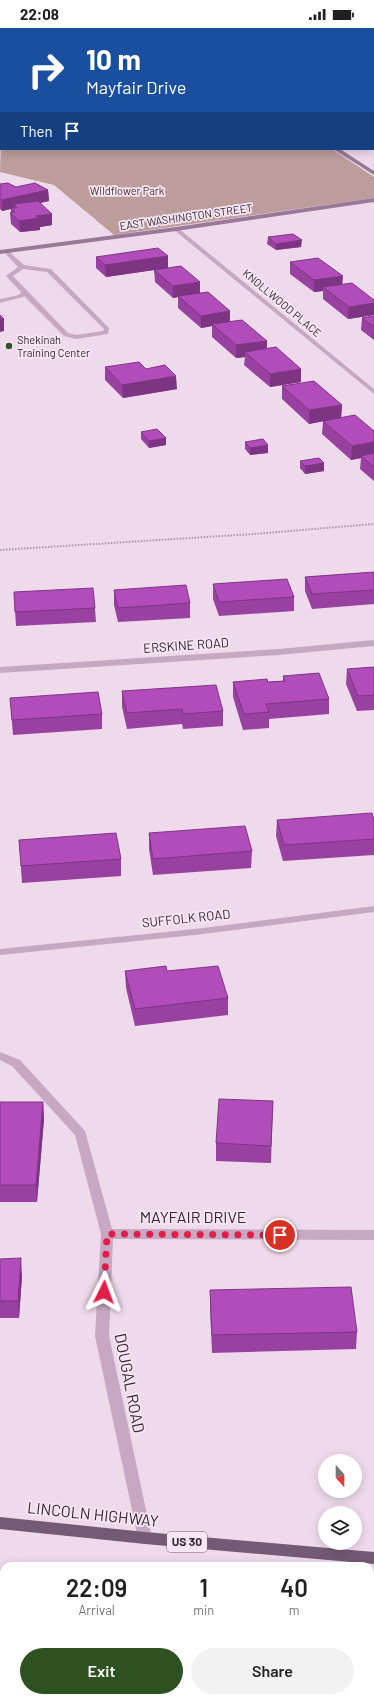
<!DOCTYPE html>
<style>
body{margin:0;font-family:Barlow,sans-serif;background:#f2f2f2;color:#202124;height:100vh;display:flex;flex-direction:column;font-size:15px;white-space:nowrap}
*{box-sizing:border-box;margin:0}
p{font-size:13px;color:#757577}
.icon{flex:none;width:22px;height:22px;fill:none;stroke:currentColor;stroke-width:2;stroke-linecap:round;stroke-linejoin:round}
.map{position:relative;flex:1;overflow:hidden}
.sheet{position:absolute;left:0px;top:1534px;width:374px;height:140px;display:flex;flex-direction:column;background:#fff;border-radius:12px 12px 0 0;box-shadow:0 2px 10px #0003}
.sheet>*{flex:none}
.banner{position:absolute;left:0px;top:0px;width:374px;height:122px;box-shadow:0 2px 10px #0003;background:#1a4fa0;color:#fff;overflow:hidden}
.needle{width:26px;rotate:159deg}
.fabs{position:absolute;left:318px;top:1426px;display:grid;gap:8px}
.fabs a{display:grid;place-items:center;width:44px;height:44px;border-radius:50%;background:#fff;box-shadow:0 2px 10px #0003;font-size:20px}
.pin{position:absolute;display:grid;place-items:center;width:34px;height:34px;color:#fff;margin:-17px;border:2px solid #fff;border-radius:50%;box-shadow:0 1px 4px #0007}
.me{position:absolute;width:44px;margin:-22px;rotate:3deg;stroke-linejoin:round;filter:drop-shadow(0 0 3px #0008)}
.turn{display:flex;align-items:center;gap:14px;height:84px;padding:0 20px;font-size:18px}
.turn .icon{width:52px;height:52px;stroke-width:2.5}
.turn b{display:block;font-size:28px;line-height:34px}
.then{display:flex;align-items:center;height:38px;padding:0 20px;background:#0003;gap:8px;font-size:15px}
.eta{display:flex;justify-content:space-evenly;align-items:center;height:68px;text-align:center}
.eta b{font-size:24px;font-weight:600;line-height:28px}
.cta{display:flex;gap:8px;margin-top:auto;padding:8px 20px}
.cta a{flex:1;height:46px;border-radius:24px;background:#2d5120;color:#fff;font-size:16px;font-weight:600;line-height:46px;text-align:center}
.cta a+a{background:#f2f2f2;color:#202124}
.status{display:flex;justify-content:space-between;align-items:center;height:28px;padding:0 20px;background:#fff;direction:ltr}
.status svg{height:11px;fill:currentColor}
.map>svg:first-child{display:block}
.green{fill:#bd9c9c}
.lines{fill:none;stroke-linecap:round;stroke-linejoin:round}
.path{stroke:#b292ae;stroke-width:2;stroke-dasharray:1.5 1.5;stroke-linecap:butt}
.lane{fill:#c6a8c2;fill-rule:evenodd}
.street{fill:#c6a8c2;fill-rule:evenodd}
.secondary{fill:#997998;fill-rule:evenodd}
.primary{fill:#745a74;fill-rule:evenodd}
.rail-casing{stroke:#332733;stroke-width:5.5}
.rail{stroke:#f7e6f4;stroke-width:4;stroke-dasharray:12;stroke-linecap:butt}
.wall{fill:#9941a1}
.shaded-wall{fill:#7d3583}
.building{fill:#b24cbb;stroke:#7d3583}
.route{stroke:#e11d48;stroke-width:7;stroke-dasharray:0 12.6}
.poi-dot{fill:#2d5120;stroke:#f7e6f4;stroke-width:1.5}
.labels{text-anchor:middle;stroke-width:3.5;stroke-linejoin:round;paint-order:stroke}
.far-park-label{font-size:11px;fill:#4f2e2d;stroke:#f7e6f4}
.far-street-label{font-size:11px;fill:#332733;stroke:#f7e6f4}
.far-poi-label{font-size:11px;fill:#332733;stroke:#f7e6f4;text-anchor:start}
.shield{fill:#f7e6f4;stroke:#6e606d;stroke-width:1}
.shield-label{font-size:12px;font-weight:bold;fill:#332733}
.street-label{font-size:13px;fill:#332733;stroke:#f7e6f4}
.near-street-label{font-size:16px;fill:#332733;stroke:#f7e6f4}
</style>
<div class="status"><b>22:08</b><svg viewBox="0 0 49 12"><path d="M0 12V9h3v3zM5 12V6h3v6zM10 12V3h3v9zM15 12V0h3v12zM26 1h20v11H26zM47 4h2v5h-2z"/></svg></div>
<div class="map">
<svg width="374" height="1674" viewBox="0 0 374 1674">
<rect width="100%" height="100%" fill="#efdaeb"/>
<path class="green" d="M 1,113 L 1,121 L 332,121 L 374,149 L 374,170 L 114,207 L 54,157 L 0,144 Z"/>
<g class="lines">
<path class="path" d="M 0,522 L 254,506 L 374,496"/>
<path class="lane" d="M 6,221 L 24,237 L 51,241 L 109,300 L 108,306 L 76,311 L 64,308 L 24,268 L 23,269 L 0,275 L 0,271 L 19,267 L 21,264 L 6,248 L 18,239 L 4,224 L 3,223 ZM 23,241 L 47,244 L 104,301 L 103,303 L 76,307 L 68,305 L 13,248 Z"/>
<path class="street" d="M 0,27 L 1,27 L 1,29 L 0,29 Z
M 0,79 L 1,79 L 1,81 L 0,81 Z
M 174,200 L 178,200 L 374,361 L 374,366 L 174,202 Z
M 374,612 L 374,618 L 279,627 L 0,645 L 0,639 L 279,621 Z
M 374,878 L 374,884 L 195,907 L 0,927 L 0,921 L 195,901 Z
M 0,1024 L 20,1032 L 85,1103 L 112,1201 L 374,1202 L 374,1212 L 113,1211 L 109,1308 L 152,1510 L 150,1514 L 145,1516 L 140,1514 L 138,1510 L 95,1308 L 101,1206 L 75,1107 L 12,1038 L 0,1032 Z"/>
<path class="secondary" d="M 148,0 L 153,0 L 154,1 L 149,1 Z
M 333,121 L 340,121 L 374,143 L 374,147 Z
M 374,170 L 374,174 L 176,203 L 0,226 L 0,222 L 176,199 Z"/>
<path class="primary" d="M 0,1489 L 145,1504 L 374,1524 L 374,1536 L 145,1516 L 0,1501 Z"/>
<defs>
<path id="rail" d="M 0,1650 L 4,1650
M 370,1653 L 374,1653
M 0,1673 L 109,1674"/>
</defs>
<use href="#rail" class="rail-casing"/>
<use href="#rail" class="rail"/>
</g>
<path class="wall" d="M 0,29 L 1,29 L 1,50 L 0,50 Z
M 0,51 L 1,51 L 1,64 L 0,64 Z
M 0,156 L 16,159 L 48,162 L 49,173 L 40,175 L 52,197 L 40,199 L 40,202 L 20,204 L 11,196 L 10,185 L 11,184 L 11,181 L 2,183 L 0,181 Z
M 268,209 L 301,219 L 276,222 L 267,216 Z
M 168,228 L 168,240 L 200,254 L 200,265 L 230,294 L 267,313 L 267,320 L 301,341 L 301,354 L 270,359 L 244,337 L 245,329 L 236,330 L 212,309 L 212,298 L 201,300 L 178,280 L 178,269 L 173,270 L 155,254 L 154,242 L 106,249 L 96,240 L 96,229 Z
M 290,234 L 342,256 L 374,272 L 374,287 L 348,291 L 323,271 L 323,263 L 314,264 L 290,246 Z
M 374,288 L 374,312 L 361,302 L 362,290 Z
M 105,339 L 146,341 L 177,361 L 123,370 L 105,352 Z
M 282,358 L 342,377 L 341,390 L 374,403 L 374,453 L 360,441 L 361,430 L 351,432 L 322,406 L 323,393 L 309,396 L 282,371 Z
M 141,404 L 166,417 L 149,420 L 141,411 Z
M 245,414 L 268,425 L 250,427 L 245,421 Z
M 300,433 L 324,435 L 324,443 L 305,446 L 300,440 Z
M 374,544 L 374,576 L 312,581 L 305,563 L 305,549 Z
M 213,556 L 294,569 L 294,583 L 219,588 L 213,571 Z
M 114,562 L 190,575 L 190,590 L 118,594 L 114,577 Z
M 14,564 L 95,580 L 96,594 L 16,598 Z
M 374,639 L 374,682 L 357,683 L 346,656 L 347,641 Z
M 283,648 L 329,671 L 329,686 L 269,691 L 269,700 L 243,702 L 233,669 L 233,654 L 268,654 L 283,653 Z
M 122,663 L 223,683 L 223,698 L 183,701 L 182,696 L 127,701 L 122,679 Z
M 10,670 L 102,686 L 102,701 L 13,707 Z
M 277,792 L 374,792 L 374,827 L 283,833 L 276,808 Z
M 149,805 L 252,823 L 251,840 L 153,847 L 149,821 Z
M 19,812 L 121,831 L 121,848 L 22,855 Z
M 125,943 L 167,943 L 228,970 L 228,987 L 135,998 L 126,960 Z
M 273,1073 L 271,1135 L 216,1133 L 216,1115 Z
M 0,1074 L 43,1074 L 44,1091 L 37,1174 L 0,1174 Z
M 0,1231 L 22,1248 L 19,1290 L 0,1290 Z
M 210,1262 L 357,1304 L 356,1321 L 212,1325 L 210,1280 Z"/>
<path class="shaded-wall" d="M 48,162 L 49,173 L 17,180 L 14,176 L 14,180 L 2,183 L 2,172 Z
M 52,186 L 52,197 L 40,199 L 40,202 L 20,204 L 19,193 L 36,188 Z
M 302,212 L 301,219 L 276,222 L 276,216 Z
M 168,228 L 168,240 L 106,249 L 105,237 Z
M 343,248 L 342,260 L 323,259 L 323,263 L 314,264 L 314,252 Z
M 200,254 L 200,266 L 178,268 L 178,269 L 173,270 L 173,258 Z
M 374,275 L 374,287 L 348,291 L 349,279 Z
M 230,283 L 230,295 L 212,296 L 212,298 L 201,300 L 201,288 Z
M 0,291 L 4,291 L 4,303 L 0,304 Z
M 267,313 L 266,325 L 245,324 L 245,329 L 236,330 L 236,317 Z
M 301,341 L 301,354 L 270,359 L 270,346 Z
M 176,348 L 177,361 L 123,370 L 122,357 Z
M 342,377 L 341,390 L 309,396 L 309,382 Z
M 166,410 L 166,417 L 149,420 L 149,413 Z
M 374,414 L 374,428 L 361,428 L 361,430 L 351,432 L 352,418 Z
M 268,417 L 268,425 L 250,427 L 250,420 Z
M 324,435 L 324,443 L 305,446 L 305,438 Z
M 43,1074 L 44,1091 L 37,1174 L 36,1157 Z
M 21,1230 L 22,1248 L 19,1290 L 18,1273 Z"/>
<path class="building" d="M 19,0 L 33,0 L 32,1 L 18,1 Z
M 0,29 L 1,29 L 1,41 L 0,40 Z
M 8,155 L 16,159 L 35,155 L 48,162 L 2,172 L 0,171 L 0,156 Z
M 38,173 L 52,186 L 36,188 L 39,190 L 19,193 L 10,185 L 15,184 L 11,180 L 17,180 L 14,176 Z
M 293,206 L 302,212 L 276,216 L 268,209 Z
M 158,220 L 168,228 L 105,237 L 96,229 Z
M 318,230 L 343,248 L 314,252 L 290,234 Z
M 181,238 L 200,254 L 173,258 L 154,242 Z
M 352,255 L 374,272 L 374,275 L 349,279 L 323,259 Z
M 208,264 L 230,283 L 201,288 L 178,268 Z
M 0,287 L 4,291 L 0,291 Z
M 374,288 L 374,299 L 362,290 Z
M 242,292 L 267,313 L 236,317 L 212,296 Z
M 276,319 L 301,341 L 270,346 L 245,324 Z
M 139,334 L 146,341 L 165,337 L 176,348 L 122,357 L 105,339 Z
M 314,353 L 342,377 L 309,382 L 282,358 Z
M 355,387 L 374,403 L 374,414 L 352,418 L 323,393 Z
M 157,401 L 166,410 L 149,413 L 141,404 Z
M 263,411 L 268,417 L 250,420 L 245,414 Z
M 374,425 L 374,439 L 361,428 Z
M 319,430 L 324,435 L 305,438 L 300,433 Z
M 374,544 L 374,562 L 312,566 L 305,549 Z
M 287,551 L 294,569 L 219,574 L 213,556 Z
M 186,557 L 190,575 L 118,580 L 114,562 Z
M 93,560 L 95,580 L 15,584 L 14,564 Z
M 374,639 L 374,667 L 358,668 L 347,641 Z
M 319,645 L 329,671 L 266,676 L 269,684 L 244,686 L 233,654 L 267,651 L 268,654 L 285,653 L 283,648 Z
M 216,657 L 223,683 L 183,686 L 182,681 L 127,685 L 122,663 Z
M 98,664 L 102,686 L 12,692 L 10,670 Z
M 372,785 L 374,792 L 374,811 L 284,817 L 277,792 Z
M 245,798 L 252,823 L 153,831 L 149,805 Z
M 116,805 L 121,831 L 21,838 L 19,812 Z
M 166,938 L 167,943 L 218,938 L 228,970 L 135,981 L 125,943 Z
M 219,1071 L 273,1073 L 271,1118 L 216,1115 Z
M 0,1074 L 43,1074 L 36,1157 L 0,1157 Z
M 21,1230 L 18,1273 L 0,1273 L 0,1231 Z
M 351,1259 L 357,1304 L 212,1307 L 210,1262 Z"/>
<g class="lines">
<path class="route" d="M 104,1264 L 107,1206 L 280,1207"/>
</g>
<circle class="poi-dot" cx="9" cy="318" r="4"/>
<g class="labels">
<g class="far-park-label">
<text x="127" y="167">Wildflower Park</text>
</g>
<g class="far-street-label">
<text transform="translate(186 189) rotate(-8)" y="4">EAST WASHINGTON STREET</text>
<text transform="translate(282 275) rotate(40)" y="4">KNOLLWOOD PLACE</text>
</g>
<g class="far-poi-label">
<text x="17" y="316">Shekinah<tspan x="17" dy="13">Training Center</tspan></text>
</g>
<rect class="shield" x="167" y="1504" width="40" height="20" rx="3"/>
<g class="shield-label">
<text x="187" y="1518">US 30</text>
</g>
<g class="street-label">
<text transform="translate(186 617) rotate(-4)" y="5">ERSKINE ROAD</text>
<text transform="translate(186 890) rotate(-6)" y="5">SUFFOLK ROAD</text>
</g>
<g class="near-street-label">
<text x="193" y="1195">MAYFAIR DRIVE</text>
<text transform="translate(130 1355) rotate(79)" y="6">DOUGAL ROAD</text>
<text transform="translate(93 1486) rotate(6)" y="6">LINCOLN HIGHWAY</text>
</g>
</g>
</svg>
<div class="fabs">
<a><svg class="needle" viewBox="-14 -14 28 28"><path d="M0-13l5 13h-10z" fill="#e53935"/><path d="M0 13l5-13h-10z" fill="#757577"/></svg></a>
<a><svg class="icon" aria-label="layers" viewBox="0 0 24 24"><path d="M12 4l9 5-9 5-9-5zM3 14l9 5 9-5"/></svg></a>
</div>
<div class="pin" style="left:280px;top:1207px;background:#d93025"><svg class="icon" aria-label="arrive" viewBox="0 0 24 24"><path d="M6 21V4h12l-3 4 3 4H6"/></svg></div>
<svg class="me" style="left:104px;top:1264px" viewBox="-20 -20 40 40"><path d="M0-17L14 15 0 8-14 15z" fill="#e11d48" stroke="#fff" stroke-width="4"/></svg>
<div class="banner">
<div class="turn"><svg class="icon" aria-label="right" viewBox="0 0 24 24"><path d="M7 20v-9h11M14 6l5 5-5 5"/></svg><div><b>10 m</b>Mayfair Drive</div></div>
<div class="then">Then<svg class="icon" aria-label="arrive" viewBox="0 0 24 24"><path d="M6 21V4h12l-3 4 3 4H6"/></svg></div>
</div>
<section class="sheet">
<div class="eta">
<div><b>22:09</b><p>Arrival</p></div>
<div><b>1</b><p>min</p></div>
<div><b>40</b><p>m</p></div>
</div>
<div class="cta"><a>Exit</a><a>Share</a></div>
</section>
</div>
